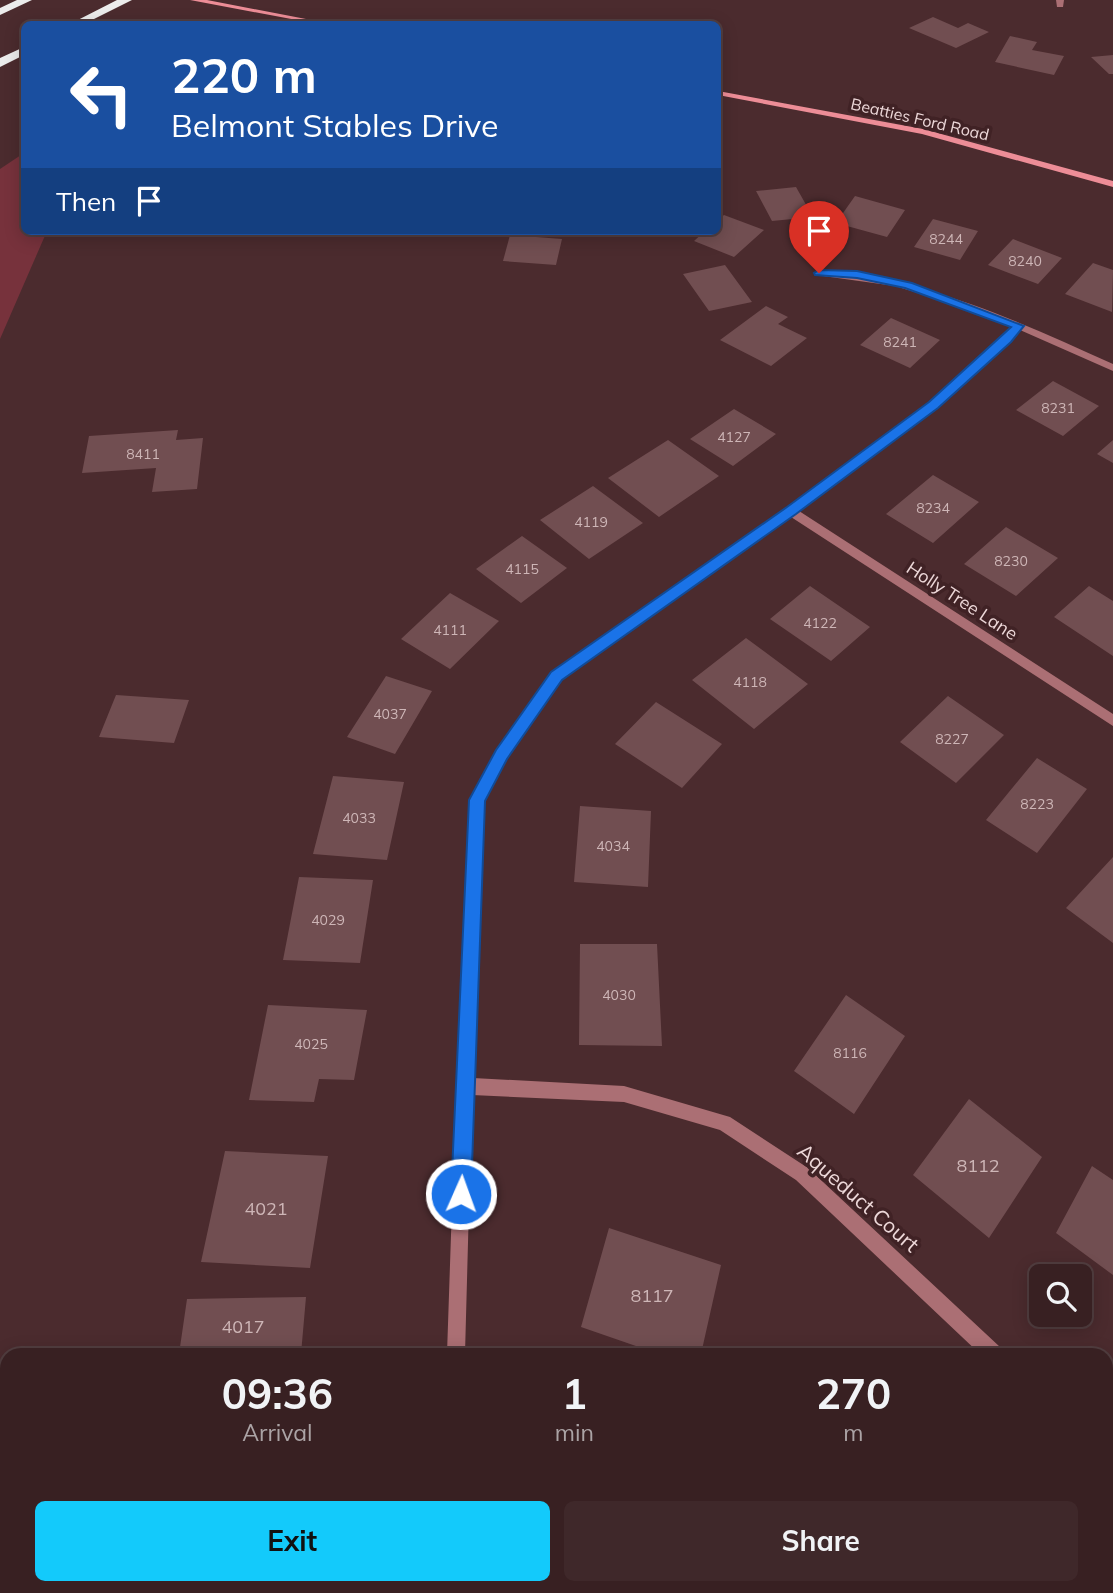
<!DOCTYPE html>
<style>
body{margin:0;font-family:Mulish,sans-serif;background:#3f282a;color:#f1f3f6;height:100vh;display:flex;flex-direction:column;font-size:26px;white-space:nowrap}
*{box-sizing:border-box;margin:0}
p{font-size:23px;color:#aba3a5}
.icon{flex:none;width:38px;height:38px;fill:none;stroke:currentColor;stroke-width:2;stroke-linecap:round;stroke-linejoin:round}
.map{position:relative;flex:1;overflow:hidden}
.panel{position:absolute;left:0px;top:1348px;width:1113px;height:247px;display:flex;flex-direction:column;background:#382022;border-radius:21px 21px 0 0;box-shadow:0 4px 18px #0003,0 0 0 2px #523e40}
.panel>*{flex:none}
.top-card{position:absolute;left:21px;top:21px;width:700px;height:214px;border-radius:10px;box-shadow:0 4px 18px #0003,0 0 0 2px #523e40;background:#1a4fa0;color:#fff;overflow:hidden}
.tools{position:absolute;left:1029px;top:1264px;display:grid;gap:14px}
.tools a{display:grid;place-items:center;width:63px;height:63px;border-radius:10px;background:#382022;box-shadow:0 4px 18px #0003,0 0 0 2px #523e40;font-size:35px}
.pin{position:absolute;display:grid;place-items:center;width:60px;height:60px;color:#fff;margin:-72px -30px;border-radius:50% 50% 50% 0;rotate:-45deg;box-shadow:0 0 7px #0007}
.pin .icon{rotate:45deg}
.me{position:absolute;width:77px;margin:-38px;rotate:2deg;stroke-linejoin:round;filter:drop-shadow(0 0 5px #0008)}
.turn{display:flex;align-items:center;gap:24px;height:147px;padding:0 35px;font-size:32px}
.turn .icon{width:91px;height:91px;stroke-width:2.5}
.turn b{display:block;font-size:49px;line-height:60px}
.then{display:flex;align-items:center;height:66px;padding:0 35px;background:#0003;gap:14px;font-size:26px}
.eta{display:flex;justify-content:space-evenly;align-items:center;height:119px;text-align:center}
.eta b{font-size:42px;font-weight:700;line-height:49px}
.cta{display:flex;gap:14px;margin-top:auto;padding:14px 35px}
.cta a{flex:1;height:80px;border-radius:10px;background:#13cafb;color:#111;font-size:28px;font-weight:700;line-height:80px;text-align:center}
.cta a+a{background:#3f282a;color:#f1f3f6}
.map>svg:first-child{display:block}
.green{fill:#77323c}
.building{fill:#714e51}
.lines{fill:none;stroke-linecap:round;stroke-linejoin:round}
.street{fill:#ab6f74;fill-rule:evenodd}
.secondary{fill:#ed8d97;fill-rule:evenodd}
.highway{fill:#ececec;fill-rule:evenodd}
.route{fill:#1a73e8;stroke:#114b97;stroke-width:2}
.labels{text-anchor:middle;stroke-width:7;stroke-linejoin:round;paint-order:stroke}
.number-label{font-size:14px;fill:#ceb6b7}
.far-street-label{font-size:16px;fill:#edd8d9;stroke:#402225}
.street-label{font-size:18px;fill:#edd8d9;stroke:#402225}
.near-number-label{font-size:18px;fill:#ceb6b7}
.near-street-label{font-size:21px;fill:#edd8d9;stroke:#402225}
</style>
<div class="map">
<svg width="1113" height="1593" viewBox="0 0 1113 1593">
<rect width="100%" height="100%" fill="#4b2b2e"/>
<path class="green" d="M 24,153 L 24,231 L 47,231 L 0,339 L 0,169 Z"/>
<path class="building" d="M 933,17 L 958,28 L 968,23 L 989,32 L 956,48 L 909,28 Z
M 1010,36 L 1037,42 L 1032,50 L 1064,56 L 1054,75 L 995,62 Z
M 1113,55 L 1113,74 L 1109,74 L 1091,57 Z
M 796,187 L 813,217 L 772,221 L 756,191 Z
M 855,196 L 905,210 L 887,237 L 836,223 Z
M 724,215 L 764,230 L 734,257 L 694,241 L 705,231 L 718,231 L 718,220 Z
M 933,219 L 978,231 L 960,260 L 914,247 Z
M 510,235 L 562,239 L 556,265 L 503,261 Z
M 1013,239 L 1062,258 L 1038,284 L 988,265 Z
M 1093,263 L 1113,270 L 1112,312 L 1065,294 Z
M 725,265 L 752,302 L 709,311 L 683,274 Z
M 766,306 L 788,317 L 778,324 L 807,338 L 771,366 L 720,340 Z
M 891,318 L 940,340 L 910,368 L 860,345 Z
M 1053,381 L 1099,406 L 1063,436 L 1016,410 Z
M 734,409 L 776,434 L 733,466 L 690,439 Z
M 178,430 L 176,440 L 203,438 L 197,489 L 152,492 L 156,468 L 82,473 L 89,436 Z
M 668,440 L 719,476 L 659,517 L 608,478 Z
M 1113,440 L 1113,463 L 1097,454 Z
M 933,475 L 979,502 L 933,543 L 886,514 Z
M 593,486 L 643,523 L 589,559 L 540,520 Z
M 1006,527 L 1058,558 L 1016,596 L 964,564 Z
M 522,536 L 567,568 L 521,603 L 476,569 Z
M 810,586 L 870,627 L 831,661 L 770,619 Z
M 1089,586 L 1113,601 L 1113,656 L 1054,617 Z
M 450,593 L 499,621 L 450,669 L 401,639 Z
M 746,638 L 808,684 L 754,729 L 692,680 Z
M 386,676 L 432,691 L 395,754 L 347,737 Z
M 116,695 L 189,700 L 174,743 L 99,737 Z
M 948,696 L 1004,735 L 956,783 L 900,742 Z
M 656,702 L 722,744 L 682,788 L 615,744 Z
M 1037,758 L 1087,789 L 1037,853 L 986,820 Z
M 333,776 L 404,782 L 387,860 L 313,854 Z
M 580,806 L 651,811 L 648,887 L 574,882 Z
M 1113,857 L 1113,943 L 1066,908 Z
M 299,877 L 373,880 L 360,963 L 283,960 Z
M 580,944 L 657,944 L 662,1046 L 579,1045 Z
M 846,995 L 905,1036 L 854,1114 L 794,1071 Z
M 268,1005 L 367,1010 L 354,1080 L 319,1079 L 314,1102 L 249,1100 Z
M 969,1099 L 1042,1157 L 989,1238 L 913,1175 Z
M 225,1151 L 328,1156 L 310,1268 L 201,1262 Z
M 1092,1166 L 1113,1180 L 1113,1275 L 1056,1233 Z
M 609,1228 L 721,1265 L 701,1354 L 659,1354 L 581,1327 Z
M 306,1297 L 301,1354 L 179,1354 L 187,1299 Z
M 196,1587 L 298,1587 L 298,1593 L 195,1593 Z
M 911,1587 L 960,1587 L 967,1593 L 908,1593 Z"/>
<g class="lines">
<path class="street" d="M 1056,0 L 1064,0 L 1063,7 L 1057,7 Z
M 819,270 C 928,279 1015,320 1113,364 L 1113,371 L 1020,330 L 938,407 L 799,511 L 1113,714 L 1113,726 L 791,517 L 562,680 L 506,758 L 484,801 L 473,1078 L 624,1086 L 730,1117 L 808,1168 L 1000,1347 L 1002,1354 L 980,1354 L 796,1180 L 720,1130 L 624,1102 L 472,1095 L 465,1354 L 447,1354 L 456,1086 L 470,801 L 496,750 L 552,672 L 787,508 L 930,403 L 1011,327 L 967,308 L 895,286 L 816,275 L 816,271 Z
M 439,1587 L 459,1587 L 459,1593 L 439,1593 Z"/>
<path class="secondary" d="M 190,0 L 207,0 L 332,24 L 318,24 Z
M 718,91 L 923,129 L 1113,181 L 1113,187 L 922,134 L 718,95 Z"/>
<path class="highway" d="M 17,0 L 32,0 L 0,15 L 0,8 Z
M 117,0 L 132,0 L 84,24 L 70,24 Z
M 24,47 L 24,55 L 0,67 L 0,58 Z"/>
</g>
<path class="route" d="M 819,270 L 857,271 L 912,283 L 1024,326 L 1011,342 L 938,408 L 796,514 L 562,680 L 507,759 L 485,801 L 471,1194 L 468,1200 L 461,1203 L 454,1200 L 451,1194 L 469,800 L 496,750 L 551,672 L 787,507 L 929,402 L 1011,327 L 905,288 L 857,278 L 815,275 L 814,273 Z"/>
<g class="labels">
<g class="number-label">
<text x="946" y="244">8244</text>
<text x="1025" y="266">8240</text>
<text x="900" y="347">8241</text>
<text x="1058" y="413">8231</text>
<text x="734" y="442">4127</text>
<text x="143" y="459">8411</text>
<text x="933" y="513">8234</text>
<text x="591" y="527">4119</text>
<text x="1011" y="566">8230</text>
<text x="522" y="574">4115</text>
<text x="820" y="628">4122</text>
<text x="450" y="635">4111</text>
<text x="750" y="687">4118</text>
<text x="390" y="719">4037</text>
<text x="952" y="744">8227</text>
<text x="1037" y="809">8223</text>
<text x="359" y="823">4033</text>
<text x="613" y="851">4034</text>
<text x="328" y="925">4029</text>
<text x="619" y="1000">4030</text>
<text x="311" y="1049">4025</text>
<text x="850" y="1058">8116</text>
</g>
<g class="far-street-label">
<text transform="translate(920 119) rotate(13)" y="6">Beatties Ford Road</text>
</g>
<g class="street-label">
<text transform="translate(962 601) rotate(33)" y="6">Holly Tree Lane</text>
</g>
<g class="near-number-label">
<text x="978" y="1172">8112</text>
<text x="266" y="1215">4021</text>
<text x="652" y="1302">8117</text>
<text x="243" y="1333">4017</text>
</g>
<g class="near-street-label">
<text transform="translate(858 1198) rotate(41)" y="7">Aqueduct Court</text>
</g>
</g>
</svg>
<div class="tools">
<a><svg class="icon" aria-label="search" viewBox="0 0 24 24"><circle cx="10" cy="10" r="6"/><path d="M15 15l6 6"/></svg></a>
</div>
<div class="pin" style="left:819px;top:273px;background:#d93025"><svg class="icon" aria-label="arrive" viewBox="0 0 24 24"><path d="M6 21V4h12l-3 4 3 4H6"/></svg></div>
<svg class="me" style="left:461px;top:1194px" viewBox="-20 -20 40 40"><circle r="17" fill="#1a73e8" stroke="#fff" stroke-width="3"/><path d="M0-11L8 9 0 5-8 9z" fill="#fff"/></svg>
<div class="top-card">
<div class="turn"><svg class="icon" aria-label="left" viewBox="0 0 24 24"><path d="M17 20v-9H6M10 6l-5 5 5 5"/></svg><div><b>220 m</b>Belmont Stables Drive</div></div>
<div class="then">Then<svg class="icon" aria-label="arrive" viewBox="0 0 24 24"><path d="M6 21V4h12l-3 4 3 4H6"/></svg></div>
</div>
<section class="panel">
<div class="eta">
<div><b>09:36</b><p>Arrival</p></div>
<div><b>1</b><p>min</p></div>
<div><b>270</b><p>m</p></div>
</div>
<div class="cta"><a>Exit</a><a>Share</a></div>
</section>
</div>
